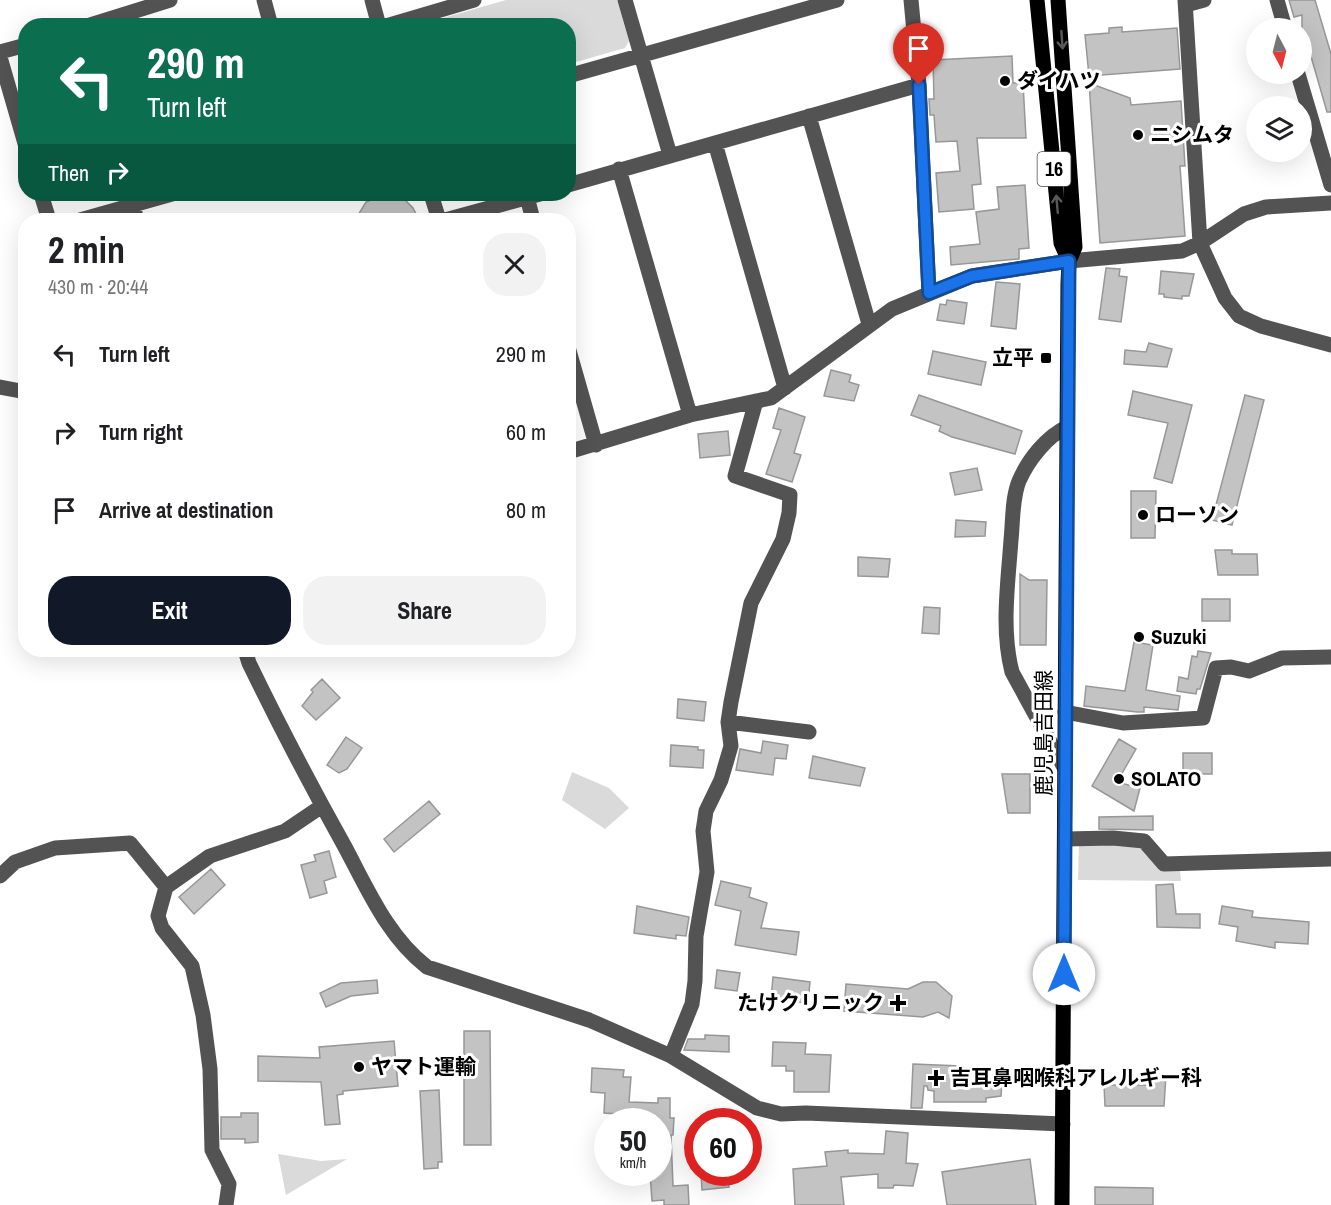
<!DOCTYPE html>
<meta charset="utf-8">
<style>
body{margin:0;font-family:"Archivo Narrow","Noto Sans JP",sans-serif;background:#f2f2f2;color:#202124;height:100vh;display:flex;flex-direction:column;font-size:22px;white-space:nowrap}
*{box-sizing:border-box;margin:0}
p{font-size:20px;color:#757577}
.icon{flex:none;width:33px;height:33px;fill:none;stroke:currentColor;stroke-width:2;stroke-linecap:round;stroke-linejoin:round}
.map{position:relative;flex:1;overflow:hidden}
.sheet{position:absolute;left:18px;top:213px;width:558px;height:444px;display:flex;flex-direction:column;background:#fff;border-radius:24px;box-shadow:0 6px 24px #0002}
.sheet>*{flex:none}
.guide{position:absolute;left:18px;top:18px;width:558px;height:183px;border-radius:24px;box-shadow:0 6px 24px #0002;background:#0b6e4f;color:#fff;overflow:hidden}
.needle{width:39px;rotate:173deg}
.tools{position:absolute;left:1246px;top:18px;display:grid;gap:12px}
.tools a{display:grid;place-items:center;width:66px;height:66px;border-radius:50%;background:#fff;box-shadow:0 6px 24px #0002;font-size:30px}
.speed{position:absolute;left:594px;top:1108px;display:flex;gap:12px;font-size:30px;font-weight:700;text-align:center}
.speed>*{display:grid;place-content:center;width:78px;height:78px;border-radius:50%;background:#fff;box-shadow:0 6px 24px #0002;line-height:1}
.speed small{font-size:15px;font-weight:400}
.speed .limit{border:9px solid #d22;background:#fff;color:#111}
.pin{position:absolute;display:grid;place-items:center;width:51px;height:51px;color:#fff;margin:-62px -26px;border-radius:50% 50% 50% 0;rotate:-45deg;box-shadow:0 0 6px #0007}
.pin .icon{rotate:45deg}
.me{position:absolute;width:66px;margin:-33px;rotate:0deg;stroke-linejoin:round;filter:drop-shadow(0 0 4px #0008)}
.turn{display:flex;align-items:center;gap:21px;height:126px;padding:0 30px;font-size:27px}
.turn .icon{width:78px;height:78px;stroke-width:2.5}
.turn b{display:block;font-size:42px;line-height:51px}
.then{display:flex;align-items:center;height:57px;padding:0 30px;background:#0003;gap:12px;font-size:22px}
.round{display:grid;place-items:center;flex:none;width:63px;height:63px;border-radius:24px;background:#f2f2f2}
.headline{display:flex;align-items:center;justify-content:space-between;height:102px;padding:0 30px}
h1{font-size:36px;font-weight:700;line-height:45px}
.button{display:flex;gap:12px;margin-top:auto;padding:12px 30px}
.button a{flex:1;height:69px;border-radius:24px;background:#111827;color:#fff;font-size:24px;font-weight:700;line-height:69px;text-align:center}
.button a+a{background:#f2f2f2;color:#202124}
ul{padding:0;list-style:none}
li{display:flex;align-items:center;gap:18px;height:78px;padding:0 30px}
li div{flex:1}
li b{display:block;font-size:22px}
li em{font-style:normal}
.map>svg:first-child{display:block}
.green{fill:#dadada}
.building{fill:#c3c3c3;stroke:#979797;stroke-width:1.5}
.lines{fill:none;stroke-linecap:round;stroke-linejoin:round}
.minor{stroke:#535353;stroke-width:15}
.major{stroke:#000;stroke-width:15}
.oneway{stroke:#595959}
.route-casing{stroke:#114b97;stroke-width:15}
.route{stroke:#1a73e8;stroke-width:10}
.poi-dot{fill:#000;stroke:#fff;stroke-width:2}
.labels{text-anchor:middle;stroke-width:6;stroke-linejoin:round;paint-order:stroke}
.shield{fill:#fff;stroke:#4c4c4c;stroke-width:1.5}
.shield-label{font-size:20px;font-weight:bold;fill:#000}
.poi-label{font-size:21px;font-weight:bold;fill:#000;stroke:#fff;text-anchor:start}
.street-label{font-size:21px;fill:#000;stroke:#fff}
</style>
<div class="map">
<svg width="1331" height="1205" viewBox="0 0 1331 1205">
<rect width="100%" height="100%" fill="#fff"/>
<path class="green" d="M 506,0 L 617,0 L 629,41 L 625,48 L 569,64 L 568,26 L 419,25 Z
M 572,772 L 609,788 L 629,808 L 605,829 L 562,800 Z
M 1079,843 L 1142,843 L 1180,870 L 1181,881 L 1078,880 Z
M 278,1154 L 321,1161 L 347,1159 L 286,1195 Z"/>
<path class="building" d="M 1289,0 L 1315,0 L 1331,54 L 1331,112 L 1327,112 L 1310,53 L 1306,54 L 1302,41 L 1302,15 L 1294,17 Z
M 1122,27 L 1122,32 L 1177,28 L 1180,69 L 1089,76 L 1085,35 L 1109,33 L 1109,28 Z
M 1012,56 L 1013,83 L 1023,83 L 1026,138 L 977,138 L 981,184 L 972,185 L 974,209 L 939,212 L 936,173 L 960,171 L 957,141 L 936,142 L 934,115 L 930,115 L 929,99 L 934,99 L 933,60 Z
M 1089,83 L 1130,98 L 1131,105 L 1181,101 L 1185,166 L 1180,166 L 1185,236 L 1100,243 Z
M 1025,185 L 1029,248 L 1019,249 L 1019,259 L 951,265 L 950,247 L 980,244 L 976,212 L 999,209 L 997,187 Z
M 385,195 L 405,200 L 413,208 L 419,220 L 355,220 L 366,202 Z
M 1106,268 L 1120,269 L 1119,276 L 1127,277 L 1121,322 L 1099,319 Z
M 1161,271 L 1194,274 L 1189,296 L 1182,296 L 1182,299 L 1164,297 L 1164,294 L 1159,294 Z
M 996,282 L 1020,284 L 1016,329 L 991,326 Z
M 947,300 L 967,303 L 964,324 L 937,320 L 940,304 L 946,305 Z
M 1149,343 L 1172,349 L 1167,367 L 1124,364 L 1125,350 L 1146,352 Z
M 933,351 L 986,362 L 981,385 L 928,374 Z
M 831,370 L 851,375 L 849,382 L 859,385 L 854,401 L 824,396 Z
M 1133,391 L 1192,405 L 1172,483 L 1154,478 L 1168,423 L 1128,415 Z
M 919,395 L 1022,431 L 1015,454 L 952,437 L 939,431 L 941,426 L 911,415 Z
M 1245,395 L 1264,400 L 1232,525 L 1212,520 Z
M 779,408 L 805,417 L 794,453 L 801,455 L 792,482 L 766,474 L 781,430 L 773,428 Z
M 728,431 L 730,455 L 700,458 L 698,434 Z
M 977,468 L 982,490 L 955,495 L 950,473 Z
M 1131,491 L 1156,491 L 1155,538 L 1131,538 Z
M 956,520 L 986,522 L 985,536 L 955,537 Z
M 1215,550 L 1232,550 L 1232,554 L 1257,554 L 1258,575 L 1218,575 Z
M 858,557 L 890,559 L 888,577 L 858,576 Z
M 1020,574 L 1029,580 L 1047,580 L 1046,645 L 1020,645 Z
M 1202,599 L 1230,599 L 1230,621 L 1202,621 Z
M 924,607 L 940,608 L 939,634 L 922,633 Z
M 1134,642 L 1153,645 L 1146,690 L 1180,696 L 1178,710 L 1144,707 L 1144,712 L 1137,712 L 1084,706 L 1086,686 L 1125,691 Z
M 1198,651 L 1211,653 L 1200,689 L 1197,689 L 1196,694 L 1177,691 L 1179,677 L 1188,679 L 1192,656 L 1197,657 Z
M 322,679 L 340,698 L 316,720 L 302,706 L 313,692 L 311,690 Z
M 678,699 L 706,702 L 704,721 L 677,718 Z
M 346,737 L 362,748 L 347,769 L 339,773 L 327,765 Z
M 1119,739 L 1136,749 L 1117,782 L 1140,788 L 1134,811 L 1092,786 Z
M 763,741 L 788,745 L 786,759 L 775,758 L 773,775 L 736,770 L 740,749 L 761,753 Z
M 671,745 L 698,747 L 698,750 L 704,750 L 703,768 L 670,766 Z
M 1183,753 L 1212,753 L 1212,774 L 1183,774 Z
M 813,756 L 865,768 L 860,786 L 809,778 Z
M 1002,774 L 1030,774 L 1030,813 L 1008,813 Z
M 429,801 L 440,814 L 394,852 L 384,839 Z
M 1153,816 L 1153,830 L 1099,829 L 1099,817 Z
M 329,851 L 336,877 L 324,881 L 327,893 L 310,898 L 301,865 L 316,861 L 314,855 Z
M 211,869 L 225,885 L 194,914 L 179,897 Z
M 721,881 L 751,888 L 749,897 L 767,903 L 761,928 L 799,932 L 796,955 L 735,945 L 741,911 L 715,905 Z
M 1173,884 L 1176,914 L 1200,914 L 1200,928 L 1157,927 L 1156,885 Z
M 637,906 L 689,917 L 686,936 L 676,935 L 676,939 L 634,933 Z
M 1222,906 L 1253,911 L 1252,917 L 1309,922 L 1308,944 L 1275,942 L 1275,948 L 1236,941 L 1238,927 L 1219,924 Z
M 717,970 L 740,973 L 737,991 L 715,988 Z
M 773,977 L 810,982 L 808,1003 L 771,999 Z
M 377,980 L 378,993 L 351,996 L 326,1007 L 320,993 L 341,983 Z
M 923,982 L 936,982 L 952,996 L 949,1018 L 938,1012 L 923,1017 L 844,1011 L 846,984 L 908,989 Z
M 464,1031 L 490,1031 L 491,1145 L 464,1145 Z
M 705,1035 L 729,1036 L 729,1052 L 684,1050 L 688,1039 L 705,1039 Z
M 394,1041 L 398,1086 L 343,1091 L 343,1094 L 337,1095 L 340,1124 L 325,1125 L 321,1082 L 258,1081 L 258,1056 L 320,1058 L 319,1047 Z
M 773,1042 L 806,1043 L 805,1054 L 831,1055 L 829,1092 L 794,1092 L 794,1071 L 786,1071 L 786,1066 L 772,1066 Z
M 913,1064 L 961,1066 L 961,1082 L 1002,1083 L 1001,1096 L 986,1098 L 986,1102 L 934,1102 L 934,1091 L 928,1090 L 927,1086 L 924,1086 L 922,1108 L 911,1108 Z
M 592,1068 L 624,1070 L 623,1077 L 631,1077 L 629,1102 L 658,1103 L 658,1098 L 670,1098 L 670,1118 L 674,1118 L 673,1135 L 671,1135 L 673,1186 L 688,1185 L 689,1205 L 664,1205 L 664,1200 L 652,1201 L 650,1173 L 658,1173 L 658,1122 L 633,1122 L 633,1115 L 604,1113 L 605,1093 L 591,1092 Z
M 1150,1073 L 1166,1075 L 1164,1106 L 1105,1106 L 1104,1085 L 1148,1085 Z
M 439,1090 L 442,1162 L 438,1162 L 438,1168 L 424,1169 L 420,1091 Z
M 241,1113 L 258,1113 L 258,1142 L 245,1143 L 245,1139 L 221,1139 L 221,1117 L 241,1117 Z
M 886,1131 L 908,1133 L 906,1163 L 918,1164 L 913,1186 L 894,1185 L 893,1188 L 878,1188 L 878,1174 L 841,1177 L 844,1205 L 795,1205 L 793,1169 L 827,1166 L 825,1152 L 848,1150 L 848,1153 L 884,1154 Z
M 1030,1159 L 1036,1205 L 947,1205 L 942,1172 Z
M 701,1173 L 727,1173 L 729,1187 L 702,1190 Z
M 1095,1187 L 1153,1188 L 1153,1205 L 1095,1205 Z"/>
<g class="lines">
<path class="minor" d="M 264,0 L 271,26
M 372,0 L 379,26
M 625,0 L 670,155
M 911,0 L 919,85 L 929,293
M 1185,0 L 1200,243 L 1225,298 L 1239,316 L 1261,326 L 1331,345
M 1277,0 L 1285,28
M 1186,5 L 1204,0
M 87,26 L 170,0
M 386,26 L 474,0
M 0,52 L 26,45
M 0,57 L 26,147
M 1298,74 L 1331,185
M 568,76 L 837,0
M 809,116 L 869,324
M 715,143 L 785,388
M 619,169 L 690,415
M 568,185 L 919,85
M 41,194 L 49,220
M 431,194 L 439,220
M 527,197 L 533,220
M 133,206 L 137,220
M 80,220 L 172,194
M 445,220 L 540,194
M 568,347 L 596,445
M 0,387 L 26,392
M 568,452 L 690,415 L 771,398 L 892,309 L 972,276 L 1069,261 L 1182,251 L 1200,243 L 1244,214 L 1266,207 L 1331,203
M 245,650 L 249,663 C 279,725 311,786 345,847 C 368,890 388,937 427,967 L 589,1020 L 671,1056 L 757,1108 L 781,1114 L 806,1113 L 1063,1124
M 1065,712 L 1123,723 L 1203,718 L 1216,668 L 1231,667 L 1249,671 L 1282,658 L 1331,657
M 728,722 L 809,732
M 1065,769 L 1012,672 C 1001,630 1008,583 1011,540 C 1013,521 1012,498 1019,481 C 1028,460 1047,436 1067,427
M 1065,839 L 1113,838 L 1144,841 L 1164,864 L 1331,859
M 0,876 L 15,862 L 55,848 L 130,843 L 166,887 L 158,916 L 162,928 L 192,966 L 203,1015 L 210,1069 L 212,1150 L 229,1184 L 226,1205
M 166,887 L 210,856 L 285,831 L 322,806
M 671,1056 L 692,1004 L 695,981 L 696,936 L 707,872 L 703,831 L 706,811 L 721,780 L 731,746 L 728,722 L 731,702 L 751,603 L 783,539 L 789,513 L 790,495 L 735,476 L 756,401"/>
<path class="major" d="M 1037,0 L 1061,243 L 1069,261
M 1058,0 L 1075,247 L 1069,261 L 1068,284 L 1062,1205"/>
</g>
<defs><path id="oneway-shaft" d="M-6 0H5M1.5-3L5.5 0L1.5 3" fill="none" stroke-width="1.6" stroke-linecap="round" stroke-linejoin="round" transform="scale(1.5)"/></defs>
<g class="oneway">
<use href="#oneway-shaft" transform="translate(1062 40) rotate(86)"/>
<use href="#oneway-shaft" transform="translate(1057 204) rotate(-95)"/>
</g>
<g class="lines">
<defs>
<path id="route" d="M 919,85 L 929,293 L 972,276 L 1069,261 L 1064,974"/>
</defs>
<use href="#route" class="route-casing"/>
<use href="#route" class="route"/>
</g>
<g class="poi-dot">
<circle cx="1005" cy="81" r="6"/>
<circle cx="1138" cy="135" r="6"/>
<rect x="1040" y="352" width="12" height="12" rx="3"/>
<circle cx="1143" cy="515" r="6"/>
<circle cx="1139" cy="637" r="6"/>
<circle cx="1119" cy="779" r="6"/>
<path d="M895 994h6v6h6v6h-6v6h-6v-6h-6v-6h6z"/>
<circle cx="359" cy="1067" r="6"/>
<path d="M933 1069h6v6h6v6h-6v6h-6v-6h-6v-6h6z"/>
</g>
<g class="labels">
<rect class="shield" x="1037.5" y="152" width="33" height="34" rx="4.5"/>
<g class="shield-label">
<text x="1054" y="176">16</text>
</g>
<g class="poi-label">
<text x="1017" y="88">ダイハツ</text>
<text x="1150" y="142">ニシムタ</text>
<text x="1034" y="365" text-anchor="end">立平</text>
<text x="1155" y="522">ローソン</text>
<text x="1151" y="644">Suzuki</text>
<text x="1131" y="786">SOLATO</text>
<text x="884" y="1010" text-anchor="end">たけクリニック</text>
<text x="371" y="1074">ヤマト運輸</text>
<text x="950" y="1085">吉耳鼻咽喉科アレルギー科</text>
</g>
<g class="street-label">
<text transform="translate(1044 733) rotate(-90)" y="7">鹿児島吉田線</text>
</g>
</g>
</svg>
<div class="tools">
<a><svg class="needle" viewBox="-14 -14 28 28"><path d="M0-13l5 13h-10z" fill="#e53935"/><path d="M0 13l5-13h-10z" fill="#757577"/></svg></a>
<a><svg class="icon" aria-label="layers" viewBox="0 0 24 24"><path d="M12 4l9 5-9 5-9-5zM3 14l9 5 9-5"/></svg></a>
</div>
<div class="speed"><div>50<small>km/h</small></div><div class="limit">60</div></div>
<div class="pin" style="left:919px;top:85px;background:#d93025"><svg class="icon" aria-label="arrive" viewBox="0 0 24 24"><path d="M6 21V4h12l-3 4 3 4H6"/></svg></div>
<svg class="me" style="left:1064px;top:974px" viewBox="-20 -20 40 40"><circle r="19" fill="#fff"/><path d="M0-13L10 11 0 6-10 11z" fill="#1a73e8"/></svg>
<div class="guide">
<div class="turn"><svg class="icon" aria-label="left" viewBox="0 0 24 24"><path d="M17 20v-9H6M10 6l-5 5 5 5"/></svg><div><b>290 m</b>Turn left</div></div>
<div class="then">Then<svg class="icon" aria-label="right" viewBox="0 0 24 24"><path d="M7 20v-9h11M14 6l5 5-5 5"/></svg></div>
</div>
<section class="sheet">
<div class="headline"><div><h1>2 min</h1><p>430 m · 20:44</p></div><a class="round"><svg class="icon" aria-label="close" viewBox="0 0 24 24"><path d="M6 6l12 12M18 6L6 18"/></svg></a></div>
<ul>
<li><svg class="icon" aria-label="left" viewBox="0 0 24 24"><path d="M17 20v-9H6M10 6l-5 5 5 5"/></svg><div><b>Turn left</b></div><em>290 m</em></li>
<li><svg class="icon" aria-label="right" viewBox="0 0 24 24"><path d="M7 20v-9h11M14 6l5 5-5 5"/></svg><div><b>Turn right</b></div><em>60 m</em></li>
<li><svg class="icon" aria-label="arrive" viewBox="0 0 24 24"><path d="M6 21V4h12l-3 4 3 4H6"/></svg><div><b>Arrive at destination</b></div><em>80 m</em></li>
</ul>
<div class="button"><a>Exit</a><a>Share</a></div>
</section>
</div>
